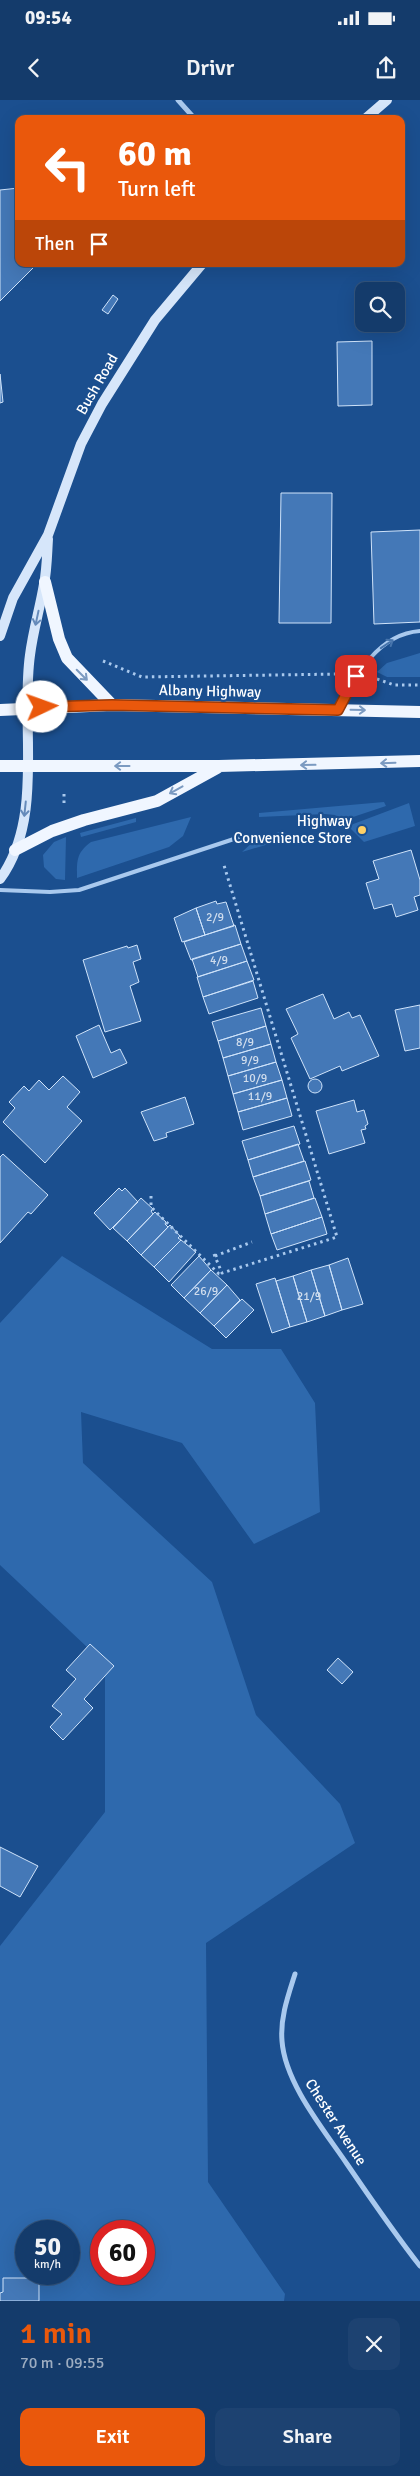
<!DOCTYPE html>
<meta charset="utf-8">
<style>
body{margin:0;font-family:Signika,sans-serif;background:#1d4271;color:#f1f3f6;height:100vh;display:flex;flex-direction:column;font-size:19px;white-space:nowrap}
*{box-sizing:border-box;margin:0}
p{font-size:16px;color:#9dadc1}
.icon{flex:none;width:28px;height:28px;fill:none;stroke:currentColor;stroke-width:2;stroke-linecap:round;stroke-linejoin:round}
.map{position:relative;height:2201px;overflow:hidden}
.drawer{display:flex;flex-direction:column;background:#143b6b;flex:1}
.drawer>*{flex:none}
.banner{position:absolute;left:15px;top:15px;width:390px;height:152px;border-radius:10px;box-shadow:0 5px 20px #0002,0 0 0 1px #33557e;background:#ea580c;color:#fff;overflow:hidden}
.tools{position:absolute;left:355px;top:182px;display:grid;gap:10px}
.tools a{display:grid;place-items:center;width:50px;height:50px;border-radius:10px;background:#143b6b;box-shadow:0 5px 20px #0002,0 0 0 1px #33557e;font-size:25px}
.speed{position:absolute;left:15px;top:2120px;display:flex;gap:10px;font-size:25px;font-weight:700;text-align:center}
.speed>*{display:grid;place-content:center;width:65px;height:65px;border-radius:50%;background:#143b6b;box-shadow:0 5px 20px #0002,0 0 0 1px #33557e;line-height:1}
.speed small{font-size:12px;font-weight:400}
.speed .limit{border:8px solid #d22;background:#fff;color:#111}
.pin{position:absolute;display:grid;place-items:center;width:42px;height:42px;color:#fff;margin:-21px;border-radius:10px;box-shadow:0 2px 8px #0006}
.me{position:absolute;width:55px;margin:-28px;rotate:87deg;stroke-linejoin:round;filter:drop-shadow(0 0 4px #0008)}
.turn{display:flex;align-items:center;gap:18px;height:105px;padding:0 20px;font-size:22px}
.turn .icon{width:65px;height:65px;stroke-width:2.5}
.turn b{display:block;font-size:35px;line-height:42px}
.then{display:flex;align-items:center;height:48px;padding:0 20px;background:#0003;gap:10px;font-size:19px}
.round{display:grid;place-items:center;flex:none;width:52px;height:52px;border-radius:10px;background:#1d4271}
.headline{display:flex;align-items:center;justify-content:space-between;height:85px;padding:0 20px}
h1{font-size:30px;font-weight:600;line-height:38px;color:#ea580c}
.action{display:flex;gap:10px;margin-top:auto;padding:10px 20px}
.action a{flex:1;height:58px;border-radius:10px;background:#ea580c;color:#fff;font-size:20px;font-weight:600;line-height:58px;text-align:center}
.action a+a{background:#1d4271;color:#f1f3f6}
.status{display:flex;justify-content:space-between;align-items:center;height:35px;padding:0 25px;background:#143b6b;direction:ltr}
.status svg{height:14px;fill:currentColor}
header{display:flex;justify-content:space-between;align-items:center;height:65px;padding:0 20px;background:#143b6b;font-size:22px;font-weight:600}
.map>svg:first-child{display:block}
.green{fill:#2e69ad;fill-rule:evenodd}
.building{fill:#4478b7;stroke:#cfe3fa}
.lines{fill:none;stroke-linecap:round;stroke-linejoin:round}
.path{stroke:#a9c9ee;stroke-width:3;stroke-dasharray:2.5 4;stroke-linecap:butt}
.lane{stroke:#a9c9ee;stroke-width:4}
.street{stroke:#a9c9ee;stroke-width:5}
.secondary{stroke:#d6e6fa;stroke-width:10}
.primary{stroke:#f0f6ff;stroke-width:12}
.oneway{stroke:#668bba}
.oneway2{stroke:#4674ac}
.oneway3{stroke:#7b9ac1}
.route-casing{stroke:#983908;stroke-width:12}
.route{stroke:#ea580c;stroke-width:9}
.poi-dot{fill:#ffd166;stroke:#1b4f8f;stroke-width:2}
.labels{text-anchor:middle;stroke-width:4.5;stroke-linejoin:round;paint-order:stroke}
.number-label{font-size:12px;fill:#d0dded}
.street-label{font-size:15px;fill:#fff;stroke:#1b4f8f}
.poi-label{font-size:15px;fill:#fff;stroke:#1b4f8f;text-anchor:end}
</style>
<div class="status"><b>09:54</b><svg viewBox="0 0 49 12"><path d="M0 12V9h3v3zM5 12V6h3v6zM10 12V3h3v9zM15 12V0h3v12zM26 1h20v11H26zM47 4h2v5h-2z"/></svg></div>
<header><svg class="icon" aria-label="back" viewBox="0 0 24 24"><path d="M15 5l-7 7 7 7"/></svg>Drivr<svg class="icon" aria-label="share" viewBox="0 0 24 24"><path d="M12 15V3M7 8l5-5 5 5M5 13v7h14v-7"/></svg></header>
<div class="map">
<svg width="420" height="2201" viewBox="0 0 420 2201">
<rect width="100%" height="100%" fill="#1b4f8f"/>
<path class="green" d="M 420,553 L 420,577 L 387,577 L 377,572 L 387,563 Z
M 384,702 L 386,706 L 341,721 L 335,715 L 325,714 L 259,717 L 259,713 Z
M 409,703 L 415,726 L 364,742 L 348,726 Z
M 191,717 L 183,736 L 169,747 L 77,778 C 77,761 76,753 91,742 Z
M 136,718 L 136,722 L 81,737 L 80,733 Z
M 279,732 L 299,735 L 242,752 L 255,740 Z
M 66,737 L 65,780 L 56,779 L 44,767 L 43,755 L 54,742 Z
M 62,1156 L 212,1249 L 281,1249 L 315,1303 L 320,1412 L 254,1444 L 182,1343 L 81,1312 L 83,1363 L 212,1482 L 256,1615 L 340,1704 L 355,1743 L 206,1843 L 208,2082 L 285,2194 L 284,2201 L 0,2201 L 0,1846 L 105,1712 L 105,1564 L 0,1465 L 0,1223 ZM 26,2131 L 69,2131 L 69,2174 L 26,2174 ZM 101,2131 L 144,2131 L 144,2174 L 101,2174 Z"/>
<path class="building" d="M 19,88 L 19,164 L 37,164 L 0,201 L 0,90 Z
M 113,195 L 118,199 L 108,214 L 102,210 Z
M 372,241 L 372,305 L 338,306 L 337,242 Z
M 0,274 L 3,302 L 0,303 Z
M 281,393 L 332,393 L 331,523 L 279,523 Z
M 420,430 L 420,522 L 374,524 L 371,432 Z
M 411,750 L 420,780 L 420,795 L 414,797 L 418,810 L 396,817 L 392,804 L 374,809 L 366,783 L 379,779 L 373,761 Z
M 216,801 L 217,804 L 226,802 L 234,826 L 205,835 L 196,808 Z
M 196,808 L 205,835 L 182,842 L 174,818 Z
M 235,825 L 241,844 L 191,860 L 184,842 Z
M 241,844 L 247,861 L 198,877 L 192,859 Z
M 137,845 L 141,859 L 133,862 L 139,882 L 130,886 L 141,921 L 105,932 L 83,860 L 127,846 L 128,848 Z
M 247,861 L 254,880 L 203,897 L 197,877 Z
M 253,881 L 258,898 L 209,914 L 203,897 Z
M 323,894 L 334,919 L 349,912 L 352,918 L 360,915 L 379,956 L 342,971 L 340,966 L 310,979 L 291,938 L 298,934 L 286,909 Z
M 420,905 L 420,948 L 405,951 L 395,910 Z
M 261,908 L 266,926 L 218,941 L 212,922 Z
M 99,925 L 111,953 L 120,949 L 127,963 L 93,978 L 76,936 Z
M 266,926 L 271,944 L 223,958 L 218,941 Z
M 271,944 L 276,962 L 228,976 L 223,958 Z
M 276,962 L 282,980 L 233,994 L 228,976 Z
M 63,976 L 80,992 L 67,1007 L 82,1021 L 45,1063 L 3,1022 L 15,1008 L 9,1002 L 24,986 L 29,991 L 39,980 L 49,990 Z
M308 986a7 7 0 1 1 14 0a7 7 0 1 1-14 0Z
M 282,980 L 287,998 L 238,1012 L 233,994 Z
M 185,997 L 194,1024 L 166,1033 L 167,1037 L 154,1041 L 141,1012 Z
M 287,998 L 292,1016 L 243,1030 L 238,1012 Z
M 354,1000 L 357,1012 L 364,1010 L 368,1024 L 365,1026 L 366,1029 L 361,1030 L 365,1043 L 329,1054 L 316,1011 Z
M 294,1026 L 300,1044 L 248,1060 L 242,1041 Z
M 298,1044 L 304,1061 L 253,1077 L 248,1060 Z
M 3,1054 L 48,1095 L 31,1114 L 28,1112 L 0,1143 L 0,1057 Z
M 305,1061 L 311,1080 L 260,1096 L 253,1077 Z
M 309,1081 L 314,1098 L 265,1114 L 260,1096 Z
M 119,1088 L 122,1091 L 125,1088 L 138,1102 L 110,1130 L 94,1113 Z
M 141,1098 L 153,1109 L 151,1111 L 153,1114 L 127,1141 L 113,1128 Z
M 315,1098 L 322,1117 L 271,1134 L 265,1114 Z
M 155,1112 L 166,1122 L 165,1124 L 168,1127 L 141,1155 L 127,1141 Z
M 322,1117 L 327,1134 L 277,1150 L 271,1134 Z
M 170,1125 L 180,1136 L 178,1138 L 181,1140 L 154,1167 L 141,1155 Z
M 181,1140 L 196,1152 L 169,1182 L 154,1167 Z
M 199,1156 L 211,1170 L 184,1198 L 171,1185 Z
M 348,1158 L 363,1204 L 342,1210 L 329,1165 Z
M 329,1165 L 342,1210 L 325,1216 L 311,1170 Z
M 211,1170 L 227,1185 L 200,1213 L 184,1198 Z
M 311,1170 L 325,1216 L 307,1222 L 293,1176 Z
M 293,1176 L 307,1222 L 290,1227 L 276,1181 Z
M 275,1178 L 290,1227 L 272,1233 L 256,1184 Z
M 227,1185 L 240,1200 L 214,1226 L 200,1213 Z
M 242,1199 L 254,1210 L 226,1238 L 214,1226 Z
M 90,1544 L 114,1566 L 84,1599 L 93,1608 L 63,1640 L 50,1627 L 62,1614 L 52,1606 L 76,1579 L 66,1570 Z
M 338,1558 L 353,1572 L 342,1584 L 327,1570 Z
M 0,1747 L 38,1766 L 20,1797 L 0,1786 Z
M 3,2178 L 39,2178 L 39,2201 L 0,2201 L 0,2193 L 3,2192 Z"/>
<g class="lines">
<path class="path" d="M 103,561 L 142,577 L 339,574
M 377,579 L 394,585 L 420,585
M 64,694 L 64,705
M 151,1096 L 151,1107 L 219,1174 L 222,1173
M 214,1154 L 222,1173 L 337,1137 L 223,762
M 215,1156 L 252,1142"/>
<path class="lane" d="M 339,608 C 356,575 378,534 420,531
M 0,790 L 50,792 L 79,790 L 240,737"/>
<path class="street" d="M 178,0 L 195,19
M 295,1874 C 288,1896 280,1918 282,1941 C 285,1983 324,2030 347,2064 C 371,2099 394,2133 420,2166"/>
<path class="secondary" d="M 365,19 L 387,0
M 0,536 L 13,498 L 48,435 L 81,344 L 102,304 L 155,220 L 202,164
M 0,779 C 45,718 20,625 30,555 C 33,531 40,508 44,484 C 47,469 47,454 48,439"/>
<path class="primary" d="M 45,482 L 59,539 L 67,558 L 112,605
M 0,610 L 112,605 L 420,612
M 0,666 L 219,666 L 420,661
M 15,750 L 52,731 L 84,720 L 157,701 L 217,668"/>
</g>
<defs><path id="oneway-shaft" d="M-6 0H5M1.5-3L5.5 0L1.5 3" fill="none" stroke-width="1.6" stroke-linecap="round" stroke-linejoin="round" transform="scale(1.25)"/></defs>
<g class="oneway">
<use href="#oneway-shaft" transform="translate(37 518) rotate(102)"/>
<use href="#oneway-shaft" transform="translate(25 709) rotate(96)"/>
</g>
<use class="oneway2" href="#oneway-shaft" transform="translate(387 544) rotate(-34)"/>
<g class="oneway3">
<use href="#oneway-shaft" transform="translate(82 575) rotate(45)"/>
<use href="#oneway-shaft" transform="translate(358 610) rotate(1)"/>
<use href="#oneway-shaft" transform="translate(388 663) rotate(178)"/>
<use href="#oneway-shaft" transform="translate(308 665) rotate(179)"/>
<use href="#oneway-shaft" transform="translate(122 666) rotate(180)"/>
<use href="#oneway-shaft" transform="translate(176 690) rotate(151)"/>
</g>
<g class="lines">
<defs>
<path id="route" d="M 42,607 L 112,605 L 338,610 L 356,576"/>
</defs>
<use href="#route" class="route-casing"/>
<use href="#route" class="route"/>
</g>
<circle class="poi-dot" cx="362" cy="730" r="5"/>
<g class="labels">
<g class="number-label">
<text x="215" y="821">2/9</text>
<text x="219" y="864">4/9</text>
<text x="245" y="946">8/9</text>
<text x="250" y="964">9/9</text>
<text x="255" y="982">10/9</text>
<text x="260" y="1000">11/9</text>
<text x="206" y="1195">26/9</text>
<text x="309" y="1200">21/9</text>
</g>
<g class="street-label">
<text transform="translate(97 284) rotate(-60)" y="5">Bush Road</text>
<text transform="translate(210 591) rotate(1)" y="5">Albany Highway</text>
<text transform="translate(336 2022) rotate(57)" y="5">Chester Avenue</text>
</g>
<g class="poi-label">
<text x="352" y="726">Highway<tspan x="352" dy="17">Convenience Store</tspan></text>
</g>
</g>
</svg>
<div class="tools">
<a><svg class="icon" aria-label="search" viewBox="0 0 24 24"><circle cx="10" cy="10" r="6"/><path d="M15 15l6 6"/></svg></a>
</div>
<div class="speed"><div>50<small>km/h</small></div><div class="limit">60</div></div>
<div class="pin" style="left:356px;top:576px;background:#d93025"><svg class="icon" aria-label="arrive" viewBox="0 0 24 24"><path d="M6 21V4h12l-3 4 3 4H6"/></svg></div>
<svg class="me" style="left:42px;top:607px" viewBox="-20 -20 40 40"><circle r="19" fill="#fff"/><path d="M0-13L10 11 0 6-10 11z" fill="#ea580c"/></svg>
<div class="banner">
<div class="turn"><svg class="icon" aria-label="left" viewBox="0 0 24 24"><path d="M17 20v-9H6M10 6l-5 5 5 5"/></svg><div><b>60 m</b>Turn left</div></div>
<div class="then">Then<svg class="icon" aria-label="arrive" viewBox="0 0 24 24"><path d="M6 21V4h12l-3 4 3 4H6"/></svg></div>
</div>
</div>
<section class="drawer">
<div class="headline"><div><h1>1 min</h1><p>70 m · 09:55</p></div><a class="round"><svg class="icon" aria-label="close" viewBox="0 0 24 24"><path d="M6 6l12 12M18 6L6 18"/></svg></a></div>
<div class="action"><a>Exit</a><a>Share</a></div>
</section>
